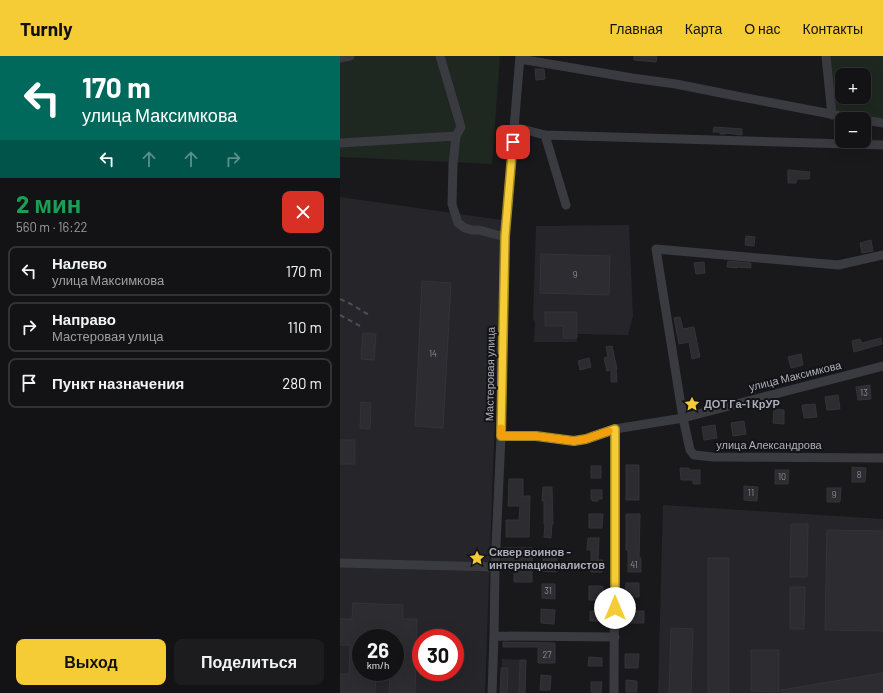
<!DOCTYPE html>
<html lang="ru">
<meta charset="utf-8">
<style>
body{margin:0;font-family:Barlow,sans-serif;background:#1c1c1e;color:#f1f3f6;height:100vh;display:flex;flex-direction:column;font-size:15px;white-space:nowrap}
*{box-sizing:border-box;margin:0}
p{font-size:13px;color:#9d9ea0}
.icon{flex:none;width:22px;height:22px;fill:none;stroke:currentColor;stroke-width:2;stroke-linecap:round;stroke-linejoin:round}
.map{position:relative;flex:1;overflow:hidden}
.side{display:flex;flex-direction:column;background:#131315;width:340px}
.side>*{flex:none}
.guide{background:#00695c;color:#fff;overflow:hidden}
.tools{position:absolute;left:495px;top:12px;display:grid;gap:8px}
.tools a{display:grid;place-items:center;width:36px;height:36px;border-radius:8px;background:#131315;box-shadow:0 4px 16px #0002,0 0 0 1px #323234;font-size:20px}
.speed{position:absolute;left:12px;top:573px;display:flex;gap:8px;font-size:20px;font-weight:700;text-align:center}
.speed>*{display:grid;place-content:center;width:52px;height:52px;border-radius:50%;background:#131315;box-shadow:0 4px 16px #0002,0 0 0 1px #323234;line-height:1}
.speed small{font-size:10px;font-weight:400}
.speed .limit{border:6px solid #d22;background:#fff;color:#111}
.pin{position:absolute;display:grid;place-items:center;width:34px;height:34px;color:#fff;margin:-17px;border-radius:8px;box-shadow:0 2px 6px #0006}
.me{position:absolute;width:44px;margin:-22px;rotate:0deg;stroke-linejoin:round;filter:drop-shadow(0 0 3px #0008)}
.turn{display:flex;align-items:center;gap:14px;height:84px;padding:0 16px;font-size:18px}
.turn .icon{width:52px;height:52px;stroke-width:2.5}
.turn b{display:block;font-size:28px;line-height:34px}
.lanes{display:flex;align-items:center;height:38px;padding:0 16px;background:#0003;justify-content:center;gap:20px;direction:ltr}
.lanes .off{opacity:.35}
.round{display:grid;place-items:center;flex:none;width:42px;height:42px;border-radius:8px;background:#1c1c1e}
.headline{display:flex;align-items:center;justify-content:space-between;height:68px;padding:0 16px}
h1{font-size:24px;font-weight:700;line-height:30px;color:#1e9e55}
.button{display:flex;gap:8px;margin-top:auto;padding:8px 16px}
.button a{flex:1;height:46px;border-radius:8px;background:#f6cc36;color:#111;font-size:16px;font-weight:700;line-height:46px;text-align:center}
.button a+a{background:#1c1c1e;color:#f1f3f6}
ul{padding:0;list-style:none}
li{display:flex;align-items:center;gap:12px;height:50px;margin:0 8px 6px;padding:0 8px;border:2px solid #323234;border-radius:8px}
li div{flex:1}
li b{display:block;font-size:15px}
li em{font-style:normal}
header{display:flex;align-items:center;gap:24px;box-sizing:border-box;height:56px;padding:0 20px;background:#f6cc36;color:#111}
header strong{font-size:19px}
nav{display:flex;gap:22px;margin-inline-start:auto;font-size:14px}
main{display:flex;flex:1;min-height:0}
.map>svg:first-child{display:block}
.built{fill:#262529;fill-rule:evenodd}
.green{fill:#1f2721;fill-rule:evenodd}
.building{fill:#2d2c30;stroke:#343338}
.lines{fill:none;stroke-linecap:round;stroke-linejoin:round}
.minor{stroke:#3a3a41;stroke-width:9}
.rail{stroke:#4d4e56;stroke-width:2;stroke-dasharray:5 4;stroke-linecap:butt}
.route-casing{stroke:#a08523;stroke-width:10}
.route{stroke:#f6cc36;stroke-width:7}
.slow{stroke:#f59e0b;stroke-width:7}
.labels{text-anchor:middle;stroke-width:4;stroke-linejoin:round;paint-order:stroke}
.number-label{font-size:9px;fill:#8b8d98}
.street-label{font-size:11px;fill:#abaebb;stroke:#141417}
.poi-label{font-size:11px;font-weight:bold;fill:#abaebb;stroke:#141417;text-anchor:start}
</style>
<header>
<strong>Turnly</strong>
<nav><a>Главная</a><a>Карта</a><a>О нас</a><a>Контакты</a></nav>
</header>
<main>
<section class="side">
<div class="guide">
<div class="turn"><svg class="icon" aria-label="left" viewBox="0 0 24 24"><path d="M17 20v-9H6M10 6l-5 5 5 5"/></svg><div><b>170 m</b>улица Максимкова</div></div>
<div class="lanes"><svg class="icon" aria-label="left" viewBox="0 0 24 24"><path d="M17 20v-9H6M10 6l-5 5 5 5"/></svg><svg class="icon off" aria-label="ahead" viewBox="0 0 24 24"><path d="M12 20V5M6 11l6-6 6 6"/></svg><svg class="icon off" aria-label="ahead" viewBox="0 0 24 24"><path d="M12 20V5M6 11l6-6 6 6"/></svg><svg class="icon off" aria-label="right" viewBox="0 0 24 24"><path d="M7 20v-9h11M14 6l5 5-5 5"/></svg></div>
</div>
<div class="headline"><div><h1>2 мин</h1><p>560 m · 16:22</p></div><a class="round" style="background:#d93025;color:#fff"><svg class="icon" aria-label="close" viewBox="0 0 24 24"><path d="M6 6l12 12M18 6L6 18"/></svg></a></div>
<ul>
<li><svg class="icon" aria-label="left" viewBox="0 0 24 24"><path d="M17 20v-9H6M10 6l-5 5 5 5"/></svg><div><b>Налево</b><p>улица Максимкова</p></div><em>170 m</em></li>
<li><svg class="icon" aria-label="right" viewBox="0 0 24 24"><path d="M7 20v-9h11M14 6l5 5-5 5"/></svg><div><b>Направо</b><p>Мастеровая улица</p></div><em>110 m</em></li>
<li><svg class="icon" aria-label="arrive" viewBox="0 0 24 24"><path d="M6 21V4h12l-3 4 3 4H6"/></svg><div><b>Пункт назначения</b></div><em>280 m</em></li>
</ul>
<div class="button"><a>Выход</a><a>Поделиться</a></div>
</section>
<div class="map">
<svg width="543" height="637" viewBox="0 0 543 637">
<rect width="100%" height="100%" fill="#19191c"/>
<path class="built" d="M 0,141 L 162,164 L 145,637 L 0,637 ZM 21,582 L 55,582 L 55,616 L 21,616 ZM 81,582 L 115,582 L 115,616 L 81,616 Z
M 289,169 L 293,260 L 288,279 L 237,278 L 237,286 L 194,286 L 195,267 L 193,262 L 196,170 Z
M 323,449 L 543,463 L 543,637 L 318,637 Z
M 162,603 L 186,604 L 185,637 L 160,637 Z"/>
<path class="green" d="M 0,0 L 160,0 L 152,108 L 0,101 Z
M 484,0 L 543,0 L 543,70 L 524,63 L 490,61 ZM 502,19 L 524,19 L 524,41 L 502,41 Z"/>
<path class="building" d="M 294,0 L 317,0 L 316,6 L 294,4 Z
M 195,13 L 204,13 L 205,23 L 196,24 Z
M 374,71 L 402,73 L 402,79 L 385,77 L 385,78 L 380,78 L 380,76 L 373,76 Z
M 448,114 L 470,116 L 469,123 L 457,123 L 456,127 L 448,127 Z
M 406,180 L 415,181 L 414,190 L 405,189 Z
M 531,184 L 533,195 L 522,197 L 520,187 Z
M 201,198 L 270,200 L 269,239 L 200,237 Z
M 388,205 L 411,207 L 411,212 L 397,211 L 397,212 L 387,211 Z
M 364,206 L 365,217 L 356,218 L 354,207 Z
M 82,225 L 111,227 L 103,372 L 75,370 Z
M 205,256 L 237,256 L 237,282 L 223,282 L 223,270 L 205,270 Z
M 340,261 L 343,273 L 354,271 L 360,301 L 352,303 L 349,286 L 339,288 L 334,262 Z
M 23,277 L 36,278 L 34,304 L 21,303 Z
M 541,282 L 542,288 L 514,296 L 512,285 L 520,283 L 522,287 Z
M 272,290 L 277,313 L 276,313 L 277,326 L 271,326 L 271,314 L 267,315 L 264,302 L 268,301 L 266,291 Z
M 461,298 L 463,309 L 451,312 L 448,301 Z
M 249,302 L 251,311 L 240,314 L 238,305 Z
M 530,329 L 531,343 L 518,344 L 516,331 Z
M 498,339 L 500,353 L 487,354 L 485,341 Z
M 21,346 L 31,347 L 30,373 L 20,372 Z
M 475,348 L 477,361 L 464,362 L 462,349 Z
M 434,353 L 444,354 L 444,368 L 433,367 Z
M 404,365 L 406,378 L 393,380 L 391,367 Z
M 375,369 L 377,382 L 364,384 L 362,371 Z
M 0,384 L 15,384 L 15,408 L 0,408 Z
M 286,409 L 299,409 L 299,444 L 286,444 Z
M 251,410 L 261,410 L 261,422 L 251,422 Z
M 512,411 L 526,412 L 525,426 L 512,426 Z
M 340,412 L 349,412 L 349,414 L 360,414 L 360,428 L 353,428 L 353,424 L 341,424 Z
M 435,414 L 449,414 L 448,428 L 435,428 Z
M 169,423 L 183,423 L 183,440 L 190,440 L 189,481 L 166,481 L 166,464 L 179,464 L 180,450 L 168,450 Z
M 404,430 L 418,431 L 417,445 L 404,444 Z
M 203,431 L 212,431 L 213,468 L 212,468 L 211,482 L 204,481 L 205,468 L 204,468 L 204,445 L 202,445 Z
M 487,432 L 501,432 L 500,446 L 487,446 Z
M 251,434 L 262,434 L 262,443 L 258,443 L 258,445 L 252,445 L 252,443 L 251,443 Z
M 249,458 L 263,458 L 262,472 L 249,472 Z
M 286,458 L 300,458 L 299,502 L 301,502 L 301,516 L 288,516 L 288,494 L 286,494 Z
M 451,468 L 468,468 L 467,521 L 450,521 Z
M 487,474 L 543,475 L 543,575 L 485,574 Z
M 248,482 L 259,482 L 258,504 L 263,504 L 262,516 L 251,516 L 251,494 L 247,494 Z
M 162,492 L 192,492 L 192,526 L 174,526 L 174,506 L 161,507 Z
M 203,501 L 217,502 L 216,516 L 203,515 Z
M 368,502 L 389,502 L 389,637 L 368,637 Z
M 286,527 L 299,527 L 299,541 L 285,541 Z
M 202,528 L 215,528 L 215,543 L 202,542 Z
M 249,530 L 263,530 L 262,544 L 249,544 Z
M 450,531 L 465,531 L 464,573 L 450,573 Z
M 13,547 L 63,549 L 63,563 L 77,563 L 75,637 L 49,637 L 50,616 L 55,616 L 55,582 L 21,582 L 21,616 L 22,616 L 22,617 L 36,618 L 35,637 L 0,637 L 0,618 L 9,618 L 10,589 L 0,589 L 0,563 L 12,563 Z
M 201,553 L 215,554 L 214,568 L 201,567 Z
M 250,555 L 261,555 L 261,565 L 250,565 Z
M 286,555 L 304,555 L 304,567 L 286,567 Z
M 331,572 L 353,573 L 351,637 L 329,637 Z
M 163,586 L 215,587 L 215,607 L 198,607 L 198,591 L 163,591 Z
M 411,594 L 439,594 L 439,636 L 411,635 Z
M 285,598 L 299,598 L 298,612 L 285,612 Z
M 249,601 L 262,602 L 262,610 L 248,610 Z
M 180,604 L 186,604 L 185,637 L 179,637 Z
M 161,612 L 168,612 L 167,637 L 160,637 Z
M 543,617 L 543,637 L 442,637 L 441,634 Z
M 201,619 L 211,620 L 210,634 L 200,634 Z
M 286,624 L 297,625 L 297,636 L 286,636 Z
M 251,626 L 262,626 L 261,637 L 251,636 Z"/>
<g class="lines">
<path class="minor" d="M 486,0 L 492,59
M 0,2 L 10,0
M 180,3 L 292,22 L 336,28 L 391,39 L 517,63
M 524,64 L 543,67
M 174,71 L 205,79
M 116,80 L 113,108 L 112,148 L 118,167 L 125,172 L 132,174 L 139,174 L 165,181
M 0,87 L 116,80 L 121,71 L 100,0
M 226,149 L 205,79 L 543,89
M 543,199 L 498,209 L 316,193 L 343,362 L 350,394 L 354,399 L 373,401 L 543,402
M 161,380 L 196,380 L 234,385 L 246,383 L 275,373 L 343,362 L 543,310
M 0,507 L 155,511
M 154,580 L 275,581
M 152,637 L 154,580 L 155,511 L 161,380 L 165,181 L 180,0
M 274,637 L 275,373"/>
<path class="rail" d="M 0,243 L 11,248 L 29,259
M 0,259 L 20,270"/>
</g>
<g class="lines">
<defs>
<path id="route" d="M 173,86 L 165,180 L 161,380 L 196,380 L 234,385 L 246,383 L 275,373 L 275,552"/>
</defs>
<use href="#route" class="route-casing"/>
<use href="#route" class="route"/>
<path class="slow" d="M 161,372 L 161,380 L 196,380 L 234,385 L 246,383 L 269,375"/>
</g>
<defs>
<symbol id="sight-bare" viewBox="-9 -9 18 18"><path d="M0-6L1.8-2.2L6-1.7L2.9 1.2L3.7 5.4L0 3.3L-3.7 5.4L-2.9 1.2L-6-1.7L-1.8-2.2Z" fill="#f6cc36" stroke="#141417" stroke-width="2.5" paint-order="stroke"/></symbol>
</defs>
<g fill-rule="evenodd">
<use href="#sight-bare" x="341" y="337" width="22" height="22"/>
<use href="#sight-bare" x="126" y="491" width="22" height="22"/>
</g>
<g class="labels">
<g class="number-label">
<text x="235" y="222">9</text>
<text x="93" y="301">14</text>
<text x="524" y="340">13</text>
<text x="519" y="422">8</text>
<text x="442" y="424">10</text>
<text x="411" y="440">11</text>
<text x="494" y="442">9</text>
<text x="294" y="512">41</text>
<text x="208" y="538">31</text>
<text x="207" y="602">27</text>
</g>
<g class="street-label">
<text transform="translate(150 318) rotate(-89)" y="4">Мастеровая улица</text>
<text transform="translate(455 320) rotate(-14)" y="4">улица Максимкова</text>
<text x="429" y="393">улица Александрова</text>
</g>
<g class="poi-label">
<text x="364" y="352">ДОТ Га-1 КрУР</text>
<text x="149" y="500">Сквер воинов -<tspan x="149" dy="13">интернационалистов</tspan></text>
</g>
</g>
</svg>
<div class="tools">
<a>+</a>
<a>−</a>
</div>
<div class="speed"><div>26<small>km/h</small></div><div class="limit">30</div></div>
<div class="pin" style="left:173px;top:86px;background:#d93025"><svg class="icon" aria-label="arrive" viewBox="0 0 24 24"><path d="M6 21V4h12l-3 4 3 4H6"/></svg></div>
<svg class="me" style="left:275px;top:552px" viewBox="-20 -20 40 40"><circle r="19" fill="#fff"/><path d="M0-13L10 11 0 6-10 11z" fill="#f6cc36"/></svg>
</div>
</main>
